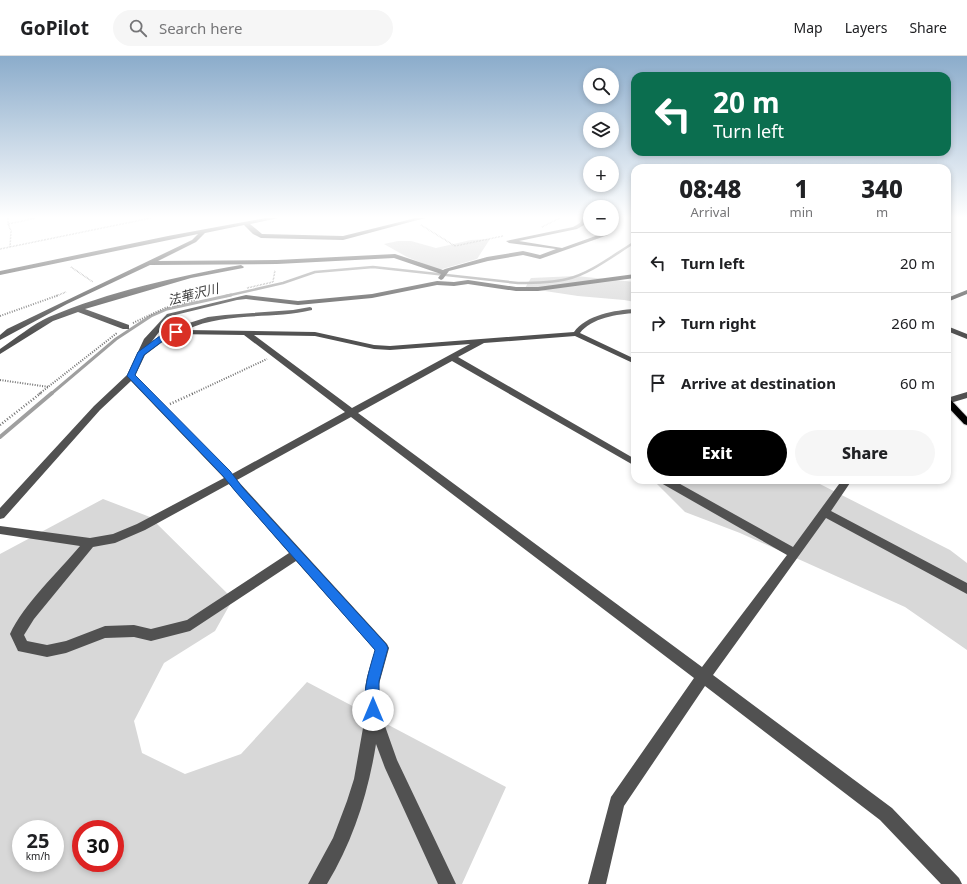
<!DOCTYPE html>
<meta charset="utf-8">
<style>
body{margin:0;font-family:"Noto Sans","Noto Sans JP",sans-serif;background:#f6f6f6;color:#202124;height:100vh;display:flex;flex-direction:column;font-size:15px;white-space:nowrap}
*{box-sizing:border-box;margin:0}
p{font-size:13px;color:#757577}
.icon{flex:none;width:22px;height:22px;fill:none;stroke:currentColor;stroke-width:2;stroke-linecap:round;stroke-linejoin:round}
.map{position:relative;flex:1;overflow:hidden}
.drawer{position:absolute;left:631px;top:108px;width:320px;height:320px;display:flex;flex-direction:column;background:#fff;border-radius:12px;box-shadow:0 2px 6px #0003}
.drawer>*{flex:none}
.hud{position:absolute;left:631px;top:16px;width:320px;height:84px;border-radius:12px;box-shadow:0 2px 6px #0003;background:#0b6e4f;color:#fff;overflow:hidden}
.buttons{position:absolute;left:583px;top:12px;display:grid;gap:8px}
.buttons a{display:grid;place-items:center;width:36px;height:36px;border-radius:50%;background:#fff;box-shadow:0 2px 6px #0003;font-size:20px}
.speed{position:absolute;left:12px;top:764px;display:flex;gap:8px;font-size:20px;font-weight:700;text-align:center}
.speed>*{display:grid;place-content:center;width:52px;height:52px;border-radius:50%;background:#fff;box-shadow:0 2px 6px #0003;line-height:1}
.speed small{font-size:10px;font-weight:400}
.speed .limit{border:6px solid #d22;background:#fff;color:#111}
.pin{position:absolute;display:grid;place-items:center;width:34px;height:34px;color:#fff;margin:-17px;border:2px solid #fff;border-radius:50%;box-shadow:0 1px 4px #0007}
.me{position:absolute;width:44px;margin:-22px;rotate:0deg;stroke-linejoin:round;filter:drop-shadow(0 0 3px #0008)}
.turn{display:flex;align-items:center;gap:14px;height:84px;padding:0 16px;font-size:18px}
.turn .icon{width:52px;height:52px;stroke-width:2.5}
.turn b{display:block;font-size:28px;line-height:34px}
.eta{display:flex;justify-content:space-evenly;align-items:center;height:68px;text-align:center}
.eta b{font-size:24px;font-weight:800;line-height:28px}
.cta{display:flex;gap:8px;margin-top:auto;padding:8px 16px}
.cta a{flex:1;height:46px;border-radius:24px;background:#000;color:#fff;font-size:16px;font-weight:800;line-height:46px;text-align:center}
.cta a+a{background:#f6f6f6;color:#202124}
ul{padding:0;list-style:none}
li{display:flex;align-items:center;gap:12px;height:60px;padding:0 16px;border-top:1px solid #e0e0e0}
li div{flex:1}
li b{display:block;font-size:15px}
li em{font-style:normal}
header{display:flex;align-items:center;gap:24px;box-sizing:border-box;height:56px;padding:0 20px;background:#fff;border-bottom:1px solid #e0e0e0}
header strong{font-size:19px}
nav{display:flex;gap:22px;margin-inline-start:auto;font-size:14px}
.search{width:280px;height:36px;background:#f6f6f6;display:flex;align-items:center;gap:10px;box-sizing:border-box;padding:0 14px;border-radius:22px;color:#757577;font-size:15px}
.map>svg:first-child{display:block}
.green{fill:#d8d8d8;fill-rule:evenodd}
.lines{fill:none;stroke-linecap:round;stroke-linejoin:round}
.stream-far2{stroke:#9f9f9f;stroke-width:2.5}
.stream-far1{stroke:#9f9f9f;stroke-width:3}
.stream{stroke:#9f9f9f;stroke-width:4}
.major-casing{stroke:#dbdbdb;stroke-width:2}
.path-far2{stroke:#737373;stroke-width:1.5;stroke-dasharray:0.5 1;stroke-linecap:butt}
.path-far1{stroke:#737373;stroke-width:2;stroke-dasharray:1 1.5;stroke-linecap:butt}
.path{stroke:#737373;stroke-width:2.5;stroke-dasharray:1 2;stroke-linecap:butt}
.minor{fill:#515151;fill-rule:evenodd}
.major{fill:#000;fill-rule:evenodd}
.route{fill:#1a73e8;stroke:#114b97}
.labels{text-anchor:middle;stroke-width:3;stroke-linejoin:round;paint-order:stroke}
.far-water-label{font-size:13px;font-style:italic;fill:#404040;stroke:#fff}
</style>
<header>
<strong>GoPilot</strong>
<div class="search"><svg class="icon" aria-label="search" viewBox="0 0 24 24"><circle cx="10" cy="10" r="6"/><path d="M15 15l6 6"/></svg>Search here</div>
<nav><a>Map</a><a>Layers</a><a>Share</a></nav>
</header>
<div class="map">
<svg width="967" height="828" viewBox="0 0 967 828">
<rect width="100%" height="100%" fill="#fff"/>
<path class="green" d="M 490,183 L 477,203 L 439,214 L 407,201 L 384,188 L 398,185 L 411,185 L 436,192 L 471,184 Z
M 576,220 L 635,226 L 635,246 L 624,244 L 578,240 L 525,232 L 531,222 Z
M 653,424 L 812,424 L 950,494 L 967,507 L 967,594 L 905,551 L 740,477 L 685,456 Z
M 103,443 L 150,461 L 233,543 L 215,575 L 164,607 L 134,665 L 142,697 L 185,718 L 241,698 L 307,626 L 506,731 L 462,828 L 0,828 L 0,498 ZM 21,773 L 55,773 L 55,807 L 21,807 ZM 81,773 L 115,773 L 115,807 L 81,807 Z"/>
<g class="lines">
<path class="stream-far2" d="M 226,240 L 283,227 L 315,216 L 373,211 L 518,227 C 534,227 551,227 567,223 C 590,218 615,198 635,186"/>
<path class="stream-far1" d="M 51,338 L 116,283 L 151,260 L 167,253 L 231,239"/>
<path class="stream" d="M 0,381 L 52,337"/>
<defs>
<path id="major" d="M 947,342 L 950,343 L 967,361 L 967,369 L 964,368 L 947,350 Z"/>
</defs>
<use href="#major" class="major-casing"/>
<path class="path-far2" d="M 8,162 L 8,168 L 11,175 L 10,191
M 8,168 L 36,162
M 421,169 L 455,190 L 503,180
M 542,171 L 560,162
M 0,193 L 151,162
M 71,211 L 93,226
M 247,232 L 273,226 L 275,214
M 56,240 L 66,236"/>
<path class="path-far1" d="M 0,260 L 59,239
M 133,267 L 165,252 L 199,243
M 0,324 L 49,331
M 39,338 L 117,277
M 192,338 L 267,303"/>
<path class="path" d="M 170,348 L 194,337
M 0,369 L 41,337"/>
<path class="minor" d="M 266,162 L 278,162 L 250,168 L 262,178 L 343,180 L 416,162 L 425,162 L 343,184 L 261,182 L 253,178 L 244,169 L 205,177 L 196,186 L 158,205 L 277,204 L 395,198 L 443,214 L 445,213 L 487,201 L 523,195 L 540,199 L 556,193 L 509,187 L 506,185 L 573,171 L 580,167 L 582,162 L 587,162 L 584,169 L 577,173 L 519,185 L 562,192 L 604,177 L 607,173 L 613,173 L 608,179 L 540,203 L 523,199 L 488,205 L 449,215 L 443,223 L 441,224 L 438,222 L 441,218 L 394,202 L 277,208 L 150,209 L 67,248 L 0,284 L 0,279 L 7,273 L 192,184 L 198,178 L 0,219 L 0,215 L 168,180 Z
M 614,162 L 619,162 L 612,172 L 612,166 Z
M 241,209 L 244,211 L 243,212 L 191,222 L 85,253 L 129,269 L 129,273 L 123,273 L 78,256 L 53,265 L 0,298 L 0,293 C 15,283 33,268 49,261 C 108,236 178,220 241,209 Z
M 635,218 L 635,222 L 538,235 L 516,235 L 468,228 L 454,230 L 437,229 L 372,242 L 298,249 L 246,243 L 237,244 L 171,260 L 150,288 L 168,274 L 175,274 L 189,267 L 208,261 L 225,259 L 293,254 L 310,251 L 312,252 L 312,254 C 271,264 225,255 186,274 L 315,276 L 374,289 L 390,290 L 574,276 C 586,259 615,254 635,253 L 635,257 C 618,258 591,262 580,277 L 635,303 L 635,308 L 575,280 L 484,287 L 458,301 L 635,403 L 635,410 L 452,305 L 358,357 L 702,611 L 787,499 L 661,427 L 660,424 L 673,424 L 793,491 L 842,424 L 852,424 L 831,455 L 967,527 L 967,538 L 826,462 L 713,619 L 892,752 L 959,822 L 962,828 L 941,828 L 880,764 L 705,630 L 624,750 L 606,828 L 588,828 L 611,741 L 694,622 L 351,361 L 237,424 L 387,588 L 389,592 L 379,628 L 380,656 L 397,704 L 456,828 L 438,828 L 385,712 L 376,688 C 368,738 353,785 327,828 L 308,828 L 333,782 L 347,745 L 354,723 L 366,655 L 365,632 L 367,621 L 375,594 L 296,505 L 190,575 L 151,585 L 134,581 L 105,582 L 66,597 L 47,601 L 18,595 L 10,578 C 23,549 59,515 80,490 L 0,478 L 0,470 L 90,482 L 113,478 L 137,468 L 224,422 L 131,325 L 100,354 L 4,462 L 0,463 L 0,452 L 94,350 L 127,319 L 144,283 L 167,258 L 246,239 L 298,245 L 372,238 L 437,225 L 454,226 L 468,224 L 516,231 L 538,231 ZM 173,278 L 244,279 L 345,356 L 232,418 L 135,320 L 145,299 ZM 254,279 L 315,280 L 374,293 L 390,294 L 470,288 L 352,352 ZM 229,428 L 289,497 L 187,564 L 151,573 L 134,569 L 105,570 L 66,585 L 47,589 L 27,585 L 24,579 L 34,563 L 93,491 L 115,487 L 145,474 Z
M 967,234 L 967,238 L 947,246 L 947,242 Z
M 947,270 L 967,278 L 967,283 L 947,275 Z
M 967,336 L 967,342 L 947,348 L 947,342 Z"/>
<use href="#major" class="major"/>
</g>
<linearGradient id="sky" x2="0" y2="1"><stop stop-color="#8baccb"/><stop offset="0.58" stop-color="#fff"/><stop offset="1" stop-color="#fff" stop-opacity="0"/></linearGradient>
<rect width="967" height="278" fill="url(#sky)"/>
<path class="route" d="M 168,274 L 176,274 L 179,276 L 172,278 L 144,299 L 135,319 L 230,415 L 243,432 L 386,588 L 388,592 L 379,625 L 379,654 L 377,659 L 373,661 L 368,659 C 360,640 370,612 375,594 L 236,436 L 223,420 L 127,320 L 138,296 Z"/>
<g class="labels">
<g class="far-water-label">
<text transform="translate(193 238) rotate(-14)" y="5">法華沢川</text>
</g>
</g>
</svg>
<div class="buttons">
<a><svg class="icon" aria-label="search" viewBox="0 0 24 24"><circle cx="10" cy="10" r="6"/><path d="M15 15l6 6"/></svg></a>
<a><svg class="icon" aria-label="layers" viewBox="0 0 24 24"><path d="M12 4l9 5-9 5-9-5zM3 14l9 5 9-5"/></svg></a>
<a>+</a>
<a>−</a>
</div>
<div class="speed"><div>25<small>km/h</small></div><div class="limit">30</div></div>
<div class="pin" style="left:176px;top:276px;background:#d93025"><svg class="icon" aria-label="arrive" viewBox="0 0 24 24"><path d="M6 21V4h12l-3 4 3 4H6"/></svg></div>
<svg class="me" style="left:373px;top:654px" viewBox="-20 -20 40 40"><circle r="19" fill="#fff"/><path d="M0-13L10 11 0 6-10 11z" fill="#1a73e8"/></svg>
<div class="hud">
<div class="turn"><svg class="icon" aria-label="left" viewBox="0 0 24 24"><path d="M17 20v-9H6M10 6l-5 5 5 5"/></svg><div><b>20 m</b>Turn left</div></div>
</div>
<section class="drawer">
<div class="eta">
<div><b>08:48</b><p>Arrival</p></div>
<div><b>1</b><p>min</p></div>
<div><b>340</b><p>m</p></div>
</div>
<ul>
<li><svg class="icon" aria-label="left" viewBox="0 0 24 24"><path d="M17 20v-9H6M10 6l-5 5 5 5"/></svg><div><b>Turn left</b></div><em>20 m</em></li>
<li><svg class="icon" aria-label="right" viewBox="0 0 24 24"><path d="M7 20v-9h11M14 6l5 5-5 5"/></svg><div><b>Turn right</b></div><em>260 m</em></li>
<li><svg class="icon" aria-label="arrive" viewBox="0 0 24 24"><path d="M6 21V4h12l-3 4 3 4H6"/></svg><div><b>Arrive at destination</b></div><em>60 m</em></li>
</ul>
<div class="cta"><a>Exit</a><a>Share</a></div>
</section>
</div>
